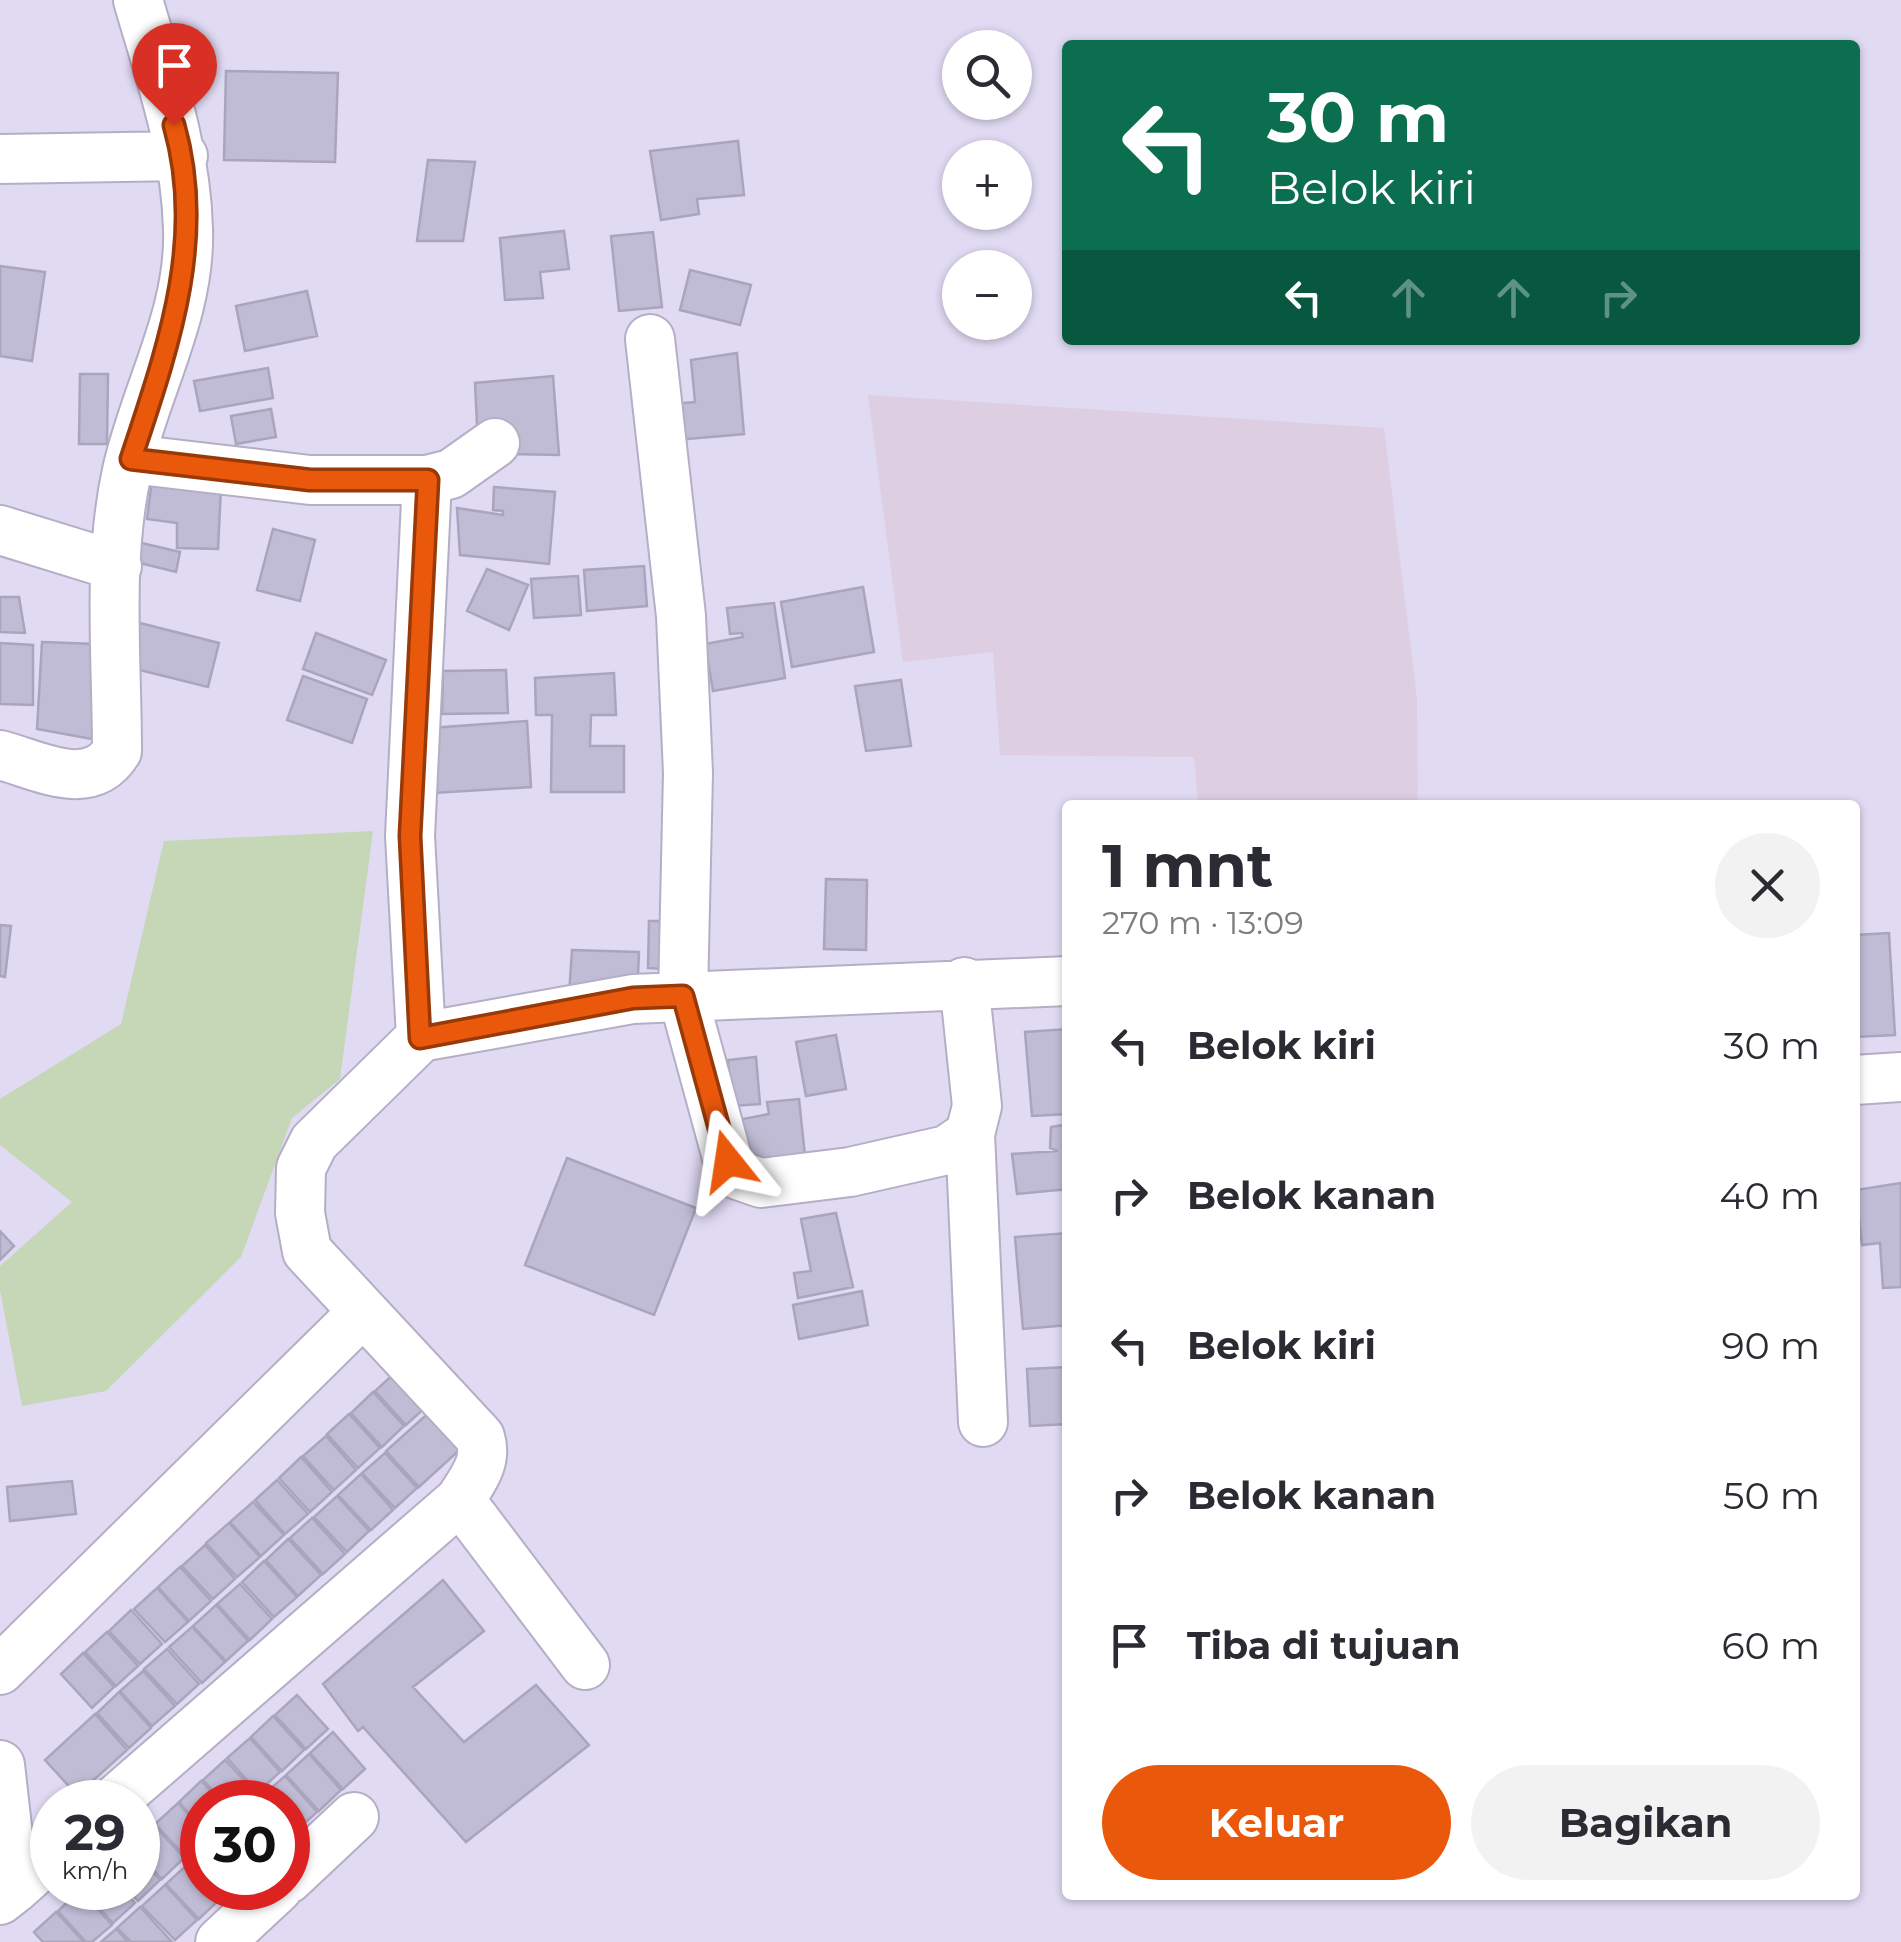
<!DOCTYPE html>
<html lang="id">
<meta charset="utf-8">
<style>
body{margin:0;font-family:Montserrat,sans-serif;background:#f2f2f3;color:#2b2b33;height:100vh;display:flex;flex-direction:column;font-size:38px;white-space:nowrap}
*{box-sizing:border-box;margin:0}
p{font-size:32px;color:#7c7c81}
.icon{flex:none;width:55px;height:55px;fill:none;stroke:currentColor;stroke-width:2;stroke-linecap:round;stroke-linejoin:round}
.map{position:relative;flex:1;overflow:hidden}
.drawer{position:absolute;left:1062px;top:800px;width:798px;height:1100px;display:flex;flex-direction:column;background:#fff;border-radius:10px;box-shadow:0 2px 8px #0004}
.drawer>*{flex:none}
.top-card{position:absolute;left:1062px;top:40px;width:798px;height:305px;border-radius:10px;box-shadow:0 2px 8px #0004;background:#0b6e4f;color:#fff;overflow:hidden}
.controls{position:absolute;left:942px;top:30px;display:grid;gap:20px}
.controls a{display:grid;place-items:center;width:90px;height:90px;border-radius:50%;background:#fff;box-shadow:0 2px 8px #0004;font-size:50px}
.speed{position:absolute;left:30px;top:1780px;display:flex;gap:20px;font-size:50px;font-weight:700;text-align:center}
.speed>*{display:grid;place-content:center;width:130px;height:130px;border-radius:50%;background:#fff;box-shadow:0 2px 8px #0004;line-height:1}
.speed small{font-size:25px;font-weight:400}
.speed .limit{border:15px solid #d22;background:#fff;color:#111}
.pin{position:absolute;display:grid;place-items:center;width:85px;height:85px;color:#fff;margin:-102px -42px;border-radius:50% 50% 50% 0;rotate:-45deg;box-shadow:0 0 10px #0007}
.pin .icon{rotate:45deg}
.me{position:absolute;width:110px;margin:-55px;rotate:345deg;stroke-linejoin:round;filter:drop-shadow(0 0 8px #0008)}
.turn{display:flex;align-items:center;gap:35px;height:210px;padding:0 40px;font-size:45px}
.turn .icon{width:130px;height:130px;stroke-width:2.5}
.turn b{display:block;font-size:70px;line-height:85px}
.lanes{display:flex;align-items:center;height:95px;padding:0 40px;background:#0003;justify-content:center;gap:50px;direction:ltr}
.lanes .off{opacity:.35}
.round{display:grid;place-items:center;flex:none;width:105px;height:105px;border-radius:52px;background:#f2f2f3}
.head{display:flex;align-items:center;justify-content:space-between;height:170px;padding:0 40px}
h1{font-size:60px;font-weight:700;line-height:75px}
.action{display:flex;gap:20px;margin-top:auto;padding:20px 40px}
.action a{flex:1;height:115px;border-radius:60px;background:#ea580c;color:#fff;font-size:40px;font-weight:700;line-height:115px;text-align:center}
.action a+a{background:#f2f2f3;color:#2b2b33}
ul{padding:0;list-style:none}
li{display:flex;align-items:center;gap:30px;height:150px;padding:0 40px}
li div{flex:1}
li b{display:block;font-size:38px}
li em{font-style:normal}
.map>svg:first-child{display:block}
.industrial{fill:#decee1}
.green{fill:#c5d7b6}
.building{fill:#c0bcd5;stroke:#a9a5bd;stroke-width:2.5}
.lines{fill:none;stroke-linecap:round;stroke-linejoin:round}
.minor-casing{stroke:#b4aec6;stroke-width:52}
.minor{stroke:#fff;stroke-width:48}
.route-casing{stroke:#983908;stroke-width:25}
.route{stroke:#ea580c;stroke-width:18}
</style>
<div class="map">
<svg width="1901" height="1942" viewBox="0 0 1901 1942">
<rect width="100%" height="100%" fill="#e0daf3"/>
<path class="industrial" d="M 868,395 L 1384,428 L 1417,699 L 1418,805 L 1198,805 L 1194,757 L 1000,755 L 993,652 L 903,662 Z"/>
<path class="green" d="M 373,831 L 340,1079 L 292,1118 L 241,1257 L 106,1391 L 22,1406 L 0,1290 L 0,1266 L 72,1202 L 0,1145 L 0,1099 L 121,1024 L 164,841 Z"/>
<path class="building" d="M 226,71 L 338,73 L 335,162 L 224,160 Z
M 738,141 L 744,195 L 697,199 L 699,214 L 661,220 L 650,151 Z
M 428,160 L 475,162 L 463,241 L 417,241 Z
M 564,231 L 569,269 L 540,272 L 543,298 L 505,300 L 500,238 Z
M 653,232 L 662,307 L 619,311 L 611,236 Z
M 0,266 L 45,272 L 32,361 L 0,356 Z
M 690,270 L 751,285 L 740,325 L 680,310 Z
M 307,291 L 317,336 L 245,351 L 236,306 Z
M 737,353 L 744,434 L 677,440 L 673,404 L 695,402 L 691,360 Z
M 268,368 L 273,398 L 200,411 L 194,381 Z
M 80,374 L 108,374 L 107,444 L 79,444 Z
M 553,376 L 559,455 L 510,454 L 507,423 L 477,425 L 475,383 Z
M 271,409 L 276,437 L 236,444 L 231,416 Z
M 152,480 L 221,488 L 218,549 L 177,548 L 177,523 L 147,519 Z
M 494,487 L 555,492 L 549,564 L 460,555 L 457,508 L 503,515 L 503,511 L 493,510 Z
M 273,529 L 315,540 L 300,601 L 257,590 Z
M 133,541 L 180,552 L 176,572 L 128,560 Z
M 644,566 L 647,606 L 587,611 L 584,570 Z
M 487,569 L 528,585 L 509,630 L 467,611 Z
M 578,576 L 581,615 L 534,618 L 531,579 Z
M 863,587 L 874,652 L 792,667 L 781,602 Z
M 0,597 L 19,597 L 25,633 L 0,632 Z
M 774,603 L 785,678 L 713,691 L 705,644 L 743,637 L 742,633 L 730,634 L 727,608 Z
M 132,621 L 219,643 L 208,687 L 120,665 Z
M 316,633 L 386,660 L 372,695 L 303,669 Z
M 42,642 L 96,644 L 92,739 L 37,729 Z
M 0,643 L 33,645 L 33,705 L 0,704 Z
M 506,670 L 508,713 L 442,714 L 443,671 Z
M 614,673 L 616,715 L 591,715 L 590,746 L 624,746 L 624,792 L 551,792 L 552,715 L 536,715 L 535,678 Z
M 303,676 L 367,699 L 352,743 L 287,720 Z
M 901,680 L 911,746 L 866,751 L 855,686 Z
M 527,721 L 531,787 L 434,793 L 430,728 Z
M 826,879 L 867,880 L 866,950 L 824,949 Z
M 649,921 L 668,921 L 667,969 L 648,968 Z
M 0,925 L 11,926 L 5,977 L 0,976 Z
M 1889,933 L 1895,1035 L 1855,1037 L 1855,935 Z
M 572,950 L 639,952 L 637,998 L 569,995 Z
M 1068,1029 L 1068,1114 L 1032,1116 L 1025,1032 Z
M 836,1035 L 846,1089 L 806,1096 L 796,1042 Z
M 756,1057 L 760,1104 L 732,1106 L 728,1060 Z
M 799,1099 L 805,1156 L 746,1163 L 738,1120 L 769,1114 L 767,1102 Z
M 1068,1124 L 1068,1189 L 1017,1194 L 1012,1154 L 1058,1151 L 1050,1148 L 1051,1127 Z
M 567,1158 L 696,1208 L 654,1315 L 525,1265 Z
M 1901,1183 L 1901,1287 L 1883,1288 L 1880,1243 L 1862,1245 L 1856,1190 Z
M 836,1213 L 853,1287 L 798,1298 L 794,1273 L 811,1271 L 801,1219 Z
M 0,1231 L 14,1246 L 0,1260 Z
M 1068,1233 L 1068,1325 L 1023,1329 L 1015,1237 Z
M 862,1291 L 868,1325 L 799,1339 L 793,1305 Z
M 1068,1367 L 1068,1424 L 1030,1426 L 1027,1369 Z
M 397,1371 L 428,1405 L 406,1425 L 375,1391 Z
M 373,1392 L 404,1426 L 382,1447 L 351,1413 Z
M 433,1409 L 466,1444 L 419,1487 L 386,1451 Z
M 349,1414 L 380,1448 L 358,1468 L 327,1434 Z
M 326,1436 L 356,1470 L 334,1490 L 303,1456 Z
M 385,1453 L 417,1488 L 395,1508 L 362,1473 Z
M 301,1457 L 332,1492 L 310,1512 L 279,1478 Z
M 361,1474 L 393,1510 L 371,1530 L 338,1495 Z
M 277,1480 L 308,1514 L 285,1534 L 255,1500 Z
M 72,1481 L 76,1514 L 10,1521 L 7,1487 Z
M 337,1496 L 369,1531 L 347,1552 L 314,1517 Z
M 253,1502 L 284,1535 L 261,1556 L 230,1522 Z
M 312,1518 L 345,1554 L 323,1574 L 290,1538 Z
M 229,1523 L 260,1557 L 237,1577 L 206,1543 Z
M 288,1539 L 321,1575 L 298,1596 L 266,1560 Z
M 205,1545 L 235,1579 L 213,1599 L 182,1566 Z
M 264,1561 L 297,1597 L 274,1617 L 242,1582 Z
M 180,1567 L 211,1601 L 189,1621 L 158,1587 Z
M 443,1580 L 484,1631 L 413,1687 L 464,1742 L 536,1685 L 589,1745 L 466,1842 L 363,1727 L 358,1731 L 323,1684 Z
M 240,1584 L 272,1619 L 250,1640 L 217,1604 Z
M 157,1588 L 188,1622 L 165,1642 L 134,1609 Z
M 216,1605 L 248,1641 L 226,1661 L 193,1626 Z
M 131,1610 L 162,1644 L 140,1664 L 109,1631 Z
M 192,1627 L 225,1662 L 202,1683 L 169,1647 Z
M 107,1632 L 138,1666 L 116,1686 L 85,1652 Z
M 167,1649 L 199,1684 L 177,1704 L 144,1669 Z
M 83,1653 L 114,1687 L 92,1708 L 61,1674 Z
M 143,1671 L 175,1706 L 152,1726 L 120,1691 Z
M 119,1692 L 151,1728 L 129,1748 L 97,1713 Z
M 297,1695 L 328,1729 L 306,1749 L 275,1715 Z
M 95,1714 L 127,1750 L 77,1795 L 45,1760 Z
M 273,1716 L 304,1750 L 282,1771 L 251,1737 Z
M 333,1732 L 365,1769 L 343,1789 L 310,1753 Z
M 250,1738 L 280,1772 L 258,1792 L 227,1758 Z
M 309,1754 L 341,1790 L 319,1811 L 286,1775 Z
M 225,1760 L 256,1793 L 246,1802 L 224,1802 L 203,1780 Z
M 285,1776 L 317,1812 L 295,1832 L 288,1824 L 288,1802 L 268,1802 L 262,1796 Z
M 201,1781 L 221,1802 L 202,1802 L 202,1828 L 179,1802 Z
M 178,1803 L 202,1830 L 202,1842 L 186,1857 L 155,1824 Z
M 154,1825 L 184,1858 L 162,1879 L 138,1853 L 138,1839 Z
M 138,1856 L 160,1880 L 138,1901 L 126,1888 L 138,1888 Z
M 189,1863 L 202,1878 L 202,1888 L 211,1888 L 221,1898 L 199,1919 L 166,1884 Z
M 165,1885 L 197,1920 L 175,1940 L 142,1906 Z
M 121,1888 L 135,1903 L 113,1923 L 82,1889 Z
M 80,1890 L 112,1925 L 92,1942 L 86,1942 L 58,1911 Z
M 140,1907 L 172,1942 L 131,1942 L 117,1928 Z
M 56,1912 L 84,1942 L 43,1942 L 34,1932 Z
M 116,1929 L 128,1942 L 101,1942 Z"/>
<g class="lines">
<defs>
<path id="minor" d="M 0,159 L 183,156
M 650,339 L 681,616 L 688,773 L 683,996 L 728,1161 L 738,1175 L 761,1183 L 850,1172 L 947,1150 L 970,1134 L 977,1106 L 964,982
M 131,459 L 310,480 L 427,480 L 451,474 L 495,443
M 0,530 L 117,566
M 0,755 C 41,766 90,794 117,751 C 117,660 107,561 127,471 C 145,390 191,314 188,229 C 186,149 160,76 138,0
M 421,1037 L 410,836 L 427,480
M 1855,1080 L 1901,1077
M 970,1134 L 983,1422
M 460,1500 L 585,1665
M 0,1670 L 363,1312
M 0,1765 L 14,1889 L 0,1900
M 113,1802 L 460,1500 C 473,1479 488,1462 480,1437 L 307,1251 L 300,1213 L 301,1168 L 314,1142 L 421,1037 L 633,999 L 1068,981
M 288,1879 L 354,1817
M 14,1889 L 52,1855
M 220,1942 L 278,1888"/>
</defs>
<use href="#minor" class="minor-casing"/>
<use href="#minor" class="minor"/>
</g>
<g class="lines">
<defs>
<path id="route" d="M 174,125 C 207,240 167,350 131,459 L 310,480 L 428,480 L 410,836 L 420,1038 L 633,998 L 683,996 L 728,1161"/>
</defs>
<use href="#route" class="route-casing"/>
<use href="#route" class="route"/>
</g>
</svg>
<div class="controls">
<a><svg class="icon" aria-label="search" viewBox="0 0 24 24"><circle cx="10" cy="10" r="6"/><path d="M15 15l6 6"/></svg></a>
<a>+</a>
<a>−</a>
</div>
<div class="speed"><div>29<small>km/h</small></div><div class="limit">30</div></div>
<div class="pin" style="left:174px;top:125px;background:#d93025"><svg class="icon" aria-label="arrive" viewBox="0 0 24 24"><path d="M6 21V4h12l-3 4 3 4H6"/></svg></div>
<svg class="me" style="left:728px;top:1161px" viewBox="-20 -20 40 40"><path d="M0-17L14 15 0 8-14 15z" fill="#ea580c" stroke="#fff" stroke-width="4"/></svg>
<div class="top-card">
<div class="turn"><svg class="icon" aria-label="left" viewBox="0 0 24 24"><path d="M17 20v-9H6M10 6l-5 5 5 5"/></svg><div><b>30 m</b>Belok kiri</div></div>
<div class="lanes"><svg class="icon" aria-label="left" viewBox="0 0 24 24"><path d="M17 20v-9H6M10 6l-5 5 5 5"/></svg><svg class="icon off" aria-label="ahead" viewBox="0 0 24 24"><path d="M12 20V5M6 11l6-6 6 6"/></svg><svg class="icon off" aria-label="ahead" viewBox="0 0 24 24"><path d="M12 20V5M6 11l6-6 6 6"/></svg><svg class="icon off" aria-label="right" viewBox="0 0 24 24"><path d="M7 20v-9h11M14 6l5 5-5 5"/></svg></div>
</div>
<section class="drawer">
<div class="head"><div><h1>1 mnt</h1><p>270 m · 13:09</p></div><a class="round"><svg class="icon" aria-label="close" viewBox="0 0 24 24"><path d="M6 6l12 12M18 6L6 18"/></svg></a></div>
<ul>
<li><svg class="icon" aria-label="left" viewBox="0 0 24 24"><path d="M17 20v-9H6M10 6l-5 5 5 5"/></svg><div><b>Belok kiri</b></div><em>30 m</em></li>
<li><svg class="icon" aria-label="right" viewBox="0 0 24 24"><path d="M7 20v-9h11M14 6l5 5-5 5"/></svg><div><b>Belok kanan</b></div><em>40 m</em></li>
<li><svg class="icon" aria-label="left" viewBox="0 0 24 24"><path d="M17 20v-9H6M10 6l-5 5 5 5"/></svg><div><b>Belok kiri</b></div><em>90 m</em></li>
<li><svg class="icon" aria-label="right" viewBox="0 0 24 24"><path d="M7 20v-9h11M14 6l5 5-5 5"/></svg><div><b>Belok kanan</b></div><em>50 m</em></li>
<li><svg class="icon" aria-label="arrive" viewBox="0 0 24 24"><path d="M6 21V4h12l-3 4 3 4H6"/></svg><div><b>Tiba di tujuan</b></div><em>60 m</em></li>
</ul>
<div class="action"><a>Keluar</a><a>Bagikan</a></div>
</section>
</div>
